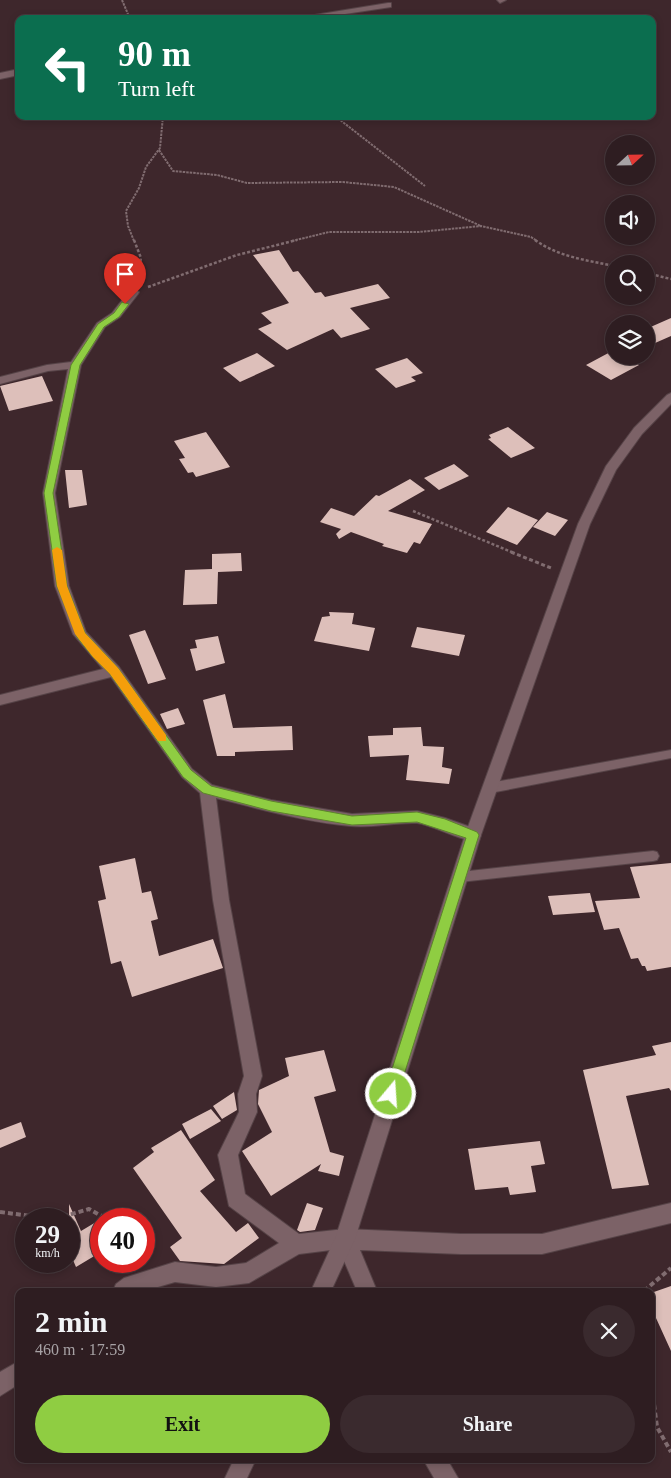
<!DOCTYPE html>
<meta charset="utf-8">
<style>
body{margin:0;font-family:"Times New Roman",serif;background:#3a2a2e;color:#f1f3f6;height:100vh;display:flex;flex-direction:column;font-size:19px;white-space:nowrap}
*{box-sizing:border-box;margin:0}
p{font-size:16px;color:#a7a2a5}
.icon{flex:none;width:28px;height:28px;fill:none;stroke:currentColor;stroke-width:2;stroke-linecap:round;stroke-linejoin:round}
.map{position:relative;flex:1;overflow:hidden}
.panel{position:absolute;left:15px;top:1288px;width:640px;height:175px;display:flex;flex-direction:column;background:#2e1d21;border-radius:10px;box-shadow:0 2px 8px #0003,0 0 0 1px #493b3f}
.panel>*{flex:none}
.hud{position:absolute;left:15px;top:15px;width:641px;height:105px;border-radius:10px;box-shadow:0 2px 8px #0003,0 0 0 1px #493b3f;background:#0b6e4f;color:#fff;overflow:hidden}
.needle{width:32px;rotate:68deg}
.tools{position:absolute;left:605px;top:135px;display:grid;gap:10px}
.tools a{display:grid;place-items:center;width:50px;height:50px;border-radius:50%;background:#2e1d21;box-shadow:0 2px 8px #0003,0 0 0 1px #493b3f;font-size:25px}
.speed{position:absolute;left:15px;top:1208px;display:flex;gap:10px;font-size:25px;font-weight:700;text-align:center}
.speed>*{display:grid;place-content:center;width:65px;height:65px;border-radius:50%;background:#2e1d21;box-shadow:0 2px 8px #0003,0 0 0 1px #493b3f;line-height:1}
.speed small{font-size:12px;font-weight:400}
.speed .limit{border:8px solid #d22;background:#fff;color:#111}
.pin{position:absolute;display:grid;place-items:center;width:42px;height:42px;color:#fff;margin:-51px -21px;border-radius:50% 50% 50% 0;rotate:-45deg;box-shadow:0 0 5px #0007}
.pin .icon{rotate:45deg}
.me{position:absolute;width:55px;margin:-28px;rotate:18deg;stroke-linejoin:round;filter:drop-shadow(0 0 4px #0008)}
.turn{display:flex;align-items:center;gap:18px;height:105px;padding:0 20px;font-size:22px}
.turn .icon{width:65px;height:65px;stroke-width:2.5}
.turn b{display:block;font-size:35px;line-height:42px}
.round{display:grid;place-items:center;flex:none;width:52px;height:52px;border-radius:26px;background:#3a2a2e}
.head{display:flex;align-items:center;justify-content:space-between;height:85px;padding:0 20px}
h1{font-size:30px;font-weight:700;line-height:38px}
.cta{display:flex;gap:10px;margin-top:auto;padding:10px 20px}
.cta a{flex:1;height:58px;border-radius:30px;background:#8fcd42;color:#111;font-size:20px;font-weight:700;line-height:58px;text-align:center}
.cta a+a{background:#3a2a2e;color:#f1f3f6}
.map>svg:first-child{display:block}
.building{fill:#ddbfba}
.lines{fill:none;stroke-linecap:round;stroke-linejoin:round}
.lane-casing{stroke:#564347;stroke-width:2}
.street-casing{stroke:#564347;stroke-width:2}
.secondary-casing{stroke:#564347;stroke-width:2}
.path-far3{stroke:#806c70;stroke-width:2;stroke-dasharray:2.5 1;stroke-linecap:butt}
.path-far2{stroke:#806c70;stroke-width:2.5;stroke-dasharray:3 2;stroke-linecap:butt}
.path-far1{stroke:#806c70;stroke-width:3;stroke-dasharray:4 2.5;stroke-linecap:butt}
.path{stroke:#806c70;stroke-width:4;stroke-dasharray:5 3;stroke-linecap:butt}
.lane{fill:#7c6267;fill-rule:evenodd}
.street{fill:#7c6267;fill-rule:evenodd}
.secondary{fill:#7c6267;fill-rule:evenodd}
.route{fill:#8fcd42;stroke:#5d852b}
.slow{fill:#f59e0b}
</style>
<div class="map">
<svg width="671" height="1478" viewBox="0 0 671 1478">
<rect width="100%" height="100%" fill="#3e272c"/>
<path class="building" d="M 279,250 L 293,272 L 298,271 L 315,293 L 321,292 L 325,297 L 378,284 L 390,298 L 350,308 L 370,329 L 341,338 L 333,329 L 287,350 L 258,329 L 272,323 L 261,313 L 289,303 L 253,255 Z
M 671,318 L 671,336 L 646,347 L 646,329 Z
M 614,350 L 614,356 L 624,356 L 639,365 L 611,380 L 586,365 Z
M 257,353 L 275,366 L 240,382 L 223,368 Z
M 407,358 L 423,373 L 411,377 L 416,381 L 396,388 L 375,369 Z
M 42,376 L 53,401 L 9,411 L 0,386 Z
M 508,427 L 535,448 L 511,458 L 488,439 L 491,438 L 489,435 Z
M 206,432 L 230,467 L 196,477 L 193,472 L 188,473 L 179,459 L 185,458 L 174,441 Z
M 454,464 L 469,476 L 439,490 L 424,478 Z
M 65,470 L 82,470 L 87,505 L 69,508 Z
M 410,479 L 425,490 L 388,511 L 432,524 L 420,544 L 414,542 L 407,553 L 382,546 L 384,544 L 351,532 L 339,539 L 336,534 L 341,529 L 320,522 L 331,508 L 354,516 L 376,495 L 379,496 Z
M 508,507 L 538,520 L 517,545 L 486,532 Z
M 547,512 L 568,520 L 555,536 L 533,527 Z
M 241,553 L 242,571 L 218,572 L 217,604 L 183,605 L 185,570 L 212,569 L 212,554 Z
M 329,612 L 354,613 L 352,624 L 375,628 L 369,651 L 314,641 L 322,617 L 330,616 Z
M 417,627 L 465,635 L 459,656 L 411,647 Z
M 145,630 L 166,679 L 148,684 L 129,635 Z
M 218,636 L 225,663 L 196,671 L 190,649 L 197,648 L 195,640 Z
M 225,694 L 233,728 L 292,726 L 293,750 L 235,752 L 235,756 L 217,756 L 203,700 Z
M 178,708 L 185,724 L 167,729 L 160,714 Z
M 421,727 L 423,746 L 444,747 L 442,767 L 452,769 L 449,784 L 406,780 L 409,755 L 370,757 L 368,736 L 393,735 L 393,728 Z
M 135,858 L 142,893 L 151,891 L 158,919 L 151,921 L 159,956 L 213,939 L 223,968 L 132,997 L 121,961 L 111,964 L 98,901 L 106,899 L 99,866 Z
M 671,863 L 671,967 L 647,971 L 645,966 L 642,966 L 638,958 L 631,959 L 619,928 L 604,930 L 595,901 L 640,898 L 630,867 Z
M 590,893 L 595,912 L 553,915 L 548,896 Z
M 671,1042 L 671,1091 L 669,1088 L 626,1096 L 649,1185 L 612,1189 L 583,1070 L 656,1055 L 652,1046 Z
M 324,1050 L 336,1091 L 314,1097 L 330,1152 L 344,1156 L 339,1176 L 318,1171 L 321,1164 L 271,1196 L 242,1151 L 272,1132 L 258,1104 L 259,1090 L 289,1076 L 285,1058 Z
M 234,1092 L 237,1110 L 222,1119 L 213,1106 Z
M 211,1109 L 221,1121 L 190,1139 L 182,1124 Z
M 21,1122 L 26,1137 L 0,1148 L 0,1130 Z
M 181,1130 L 215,1180 L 200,1191 L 236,1232 L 248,1223 L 259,1238 L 224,1264 L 180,1261 L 170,1247 L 182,1238 L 133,1168 L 154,1152 L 151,1148 Z
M 540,1141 L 545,1164 L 531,1166 L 536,1192 L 510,1195 L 508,1187 L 475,1190 L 468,1149 Z
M 307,1203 L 323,1208 L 315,1230 L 300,1232 L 297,1230 Z
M 69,1204 L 81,1231 L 101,1219 L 101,1252 L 76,1267 L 69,1251 Z
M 671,1286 L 671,1351 L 651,1307 L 651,1293 Z"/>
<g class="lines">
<defs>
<path id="lane" d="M 671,750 L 671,758 L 490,793 L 486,791 L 484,788 L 486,785 L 490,783 Z
M 653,851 L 657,852 L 659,856 L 657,860 L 653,861 L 460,882 L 456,881 L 454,877 L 456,873 L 460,872 Z"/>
<path id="street" d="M 497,0 L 506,0 L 500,3 Z
M 388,3 L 391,3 L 391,7 L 312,19 L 290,19 Z
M 19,69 L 19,75 L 0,79 L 0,73 Z
M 134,289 L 139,292 L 138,294 L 120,317 L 105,327 L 81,365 L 55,493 L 69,586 L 86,632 L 119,667 L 192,769 L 212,785 L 271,800 L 352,814 L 417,811 L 445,818 L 479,830 L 481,835 L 479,840 C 465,844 434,825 417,823 C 395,822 373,828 351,826 C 306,822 260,809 216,798 L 229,900 L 262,1076 L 256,1094 L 257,1112 L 238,1155 L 245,1194 L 299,1234 L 345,1229 L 461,1234 L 542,1234 L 671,1203 L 671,1223 L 542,1254 L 461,1254 L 360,1250 L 377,1291 L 357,1291 L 339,1249 L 299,1254 L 249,1283 L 216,1287 L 175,1282 L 144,1291 L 113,1291 L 116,1284 L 124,1278 L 175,1262 L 216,1267 L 246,1263 L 279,1243 L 229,1206 L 218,1155 L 239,1112 L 238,1094 L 244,1076 L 213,900 L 200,793 L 182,777 L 111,677 L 0,705 L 0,695 L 103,669 L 73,634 L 55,586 L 43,493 L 68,369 L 48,371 L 0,384 L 0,377 L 47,365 L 71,362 L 97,323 L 112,313 L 130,290 Z
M 19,1361 L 19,1384 L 0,1396 L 0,1372 Z
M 423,1459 L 447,1459 L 458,1478 L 434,1478 Z"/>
<path id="secondary" d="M 671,393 L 671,404 L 642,434 L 616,470 L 590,524 L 481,835 L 355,1239 L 331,1291 L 311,1291 L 336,1236 L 465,835 L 578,524 L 606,466 L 634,428 L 667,395 Z
M 234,1459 L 256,1459 L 247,1478 L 225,1478 Z"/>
</defs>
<use href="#lane" class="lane-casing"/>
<use href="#street" class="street-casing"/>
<use href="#secondary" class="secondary-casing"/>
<path class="path-far3" d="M 122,0 L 130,19
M 335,116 L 425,186
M 159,150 L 173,171 L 217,175 L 247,183 L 343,182 L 394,187 L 481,226
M 134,241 L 128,226 L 126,211 L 139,188 L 146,167 L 160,148 L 163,116
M 292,241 L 329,232 L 419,232 L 481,226 L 531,237 L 537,241"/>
<path class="path-far2" d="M 134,240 L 141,258 L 138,280
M 535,240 C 559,257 586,260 614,266
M 646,273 L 671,279
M 148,287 L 237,255 L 297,240
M 413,511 L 514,553"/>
<path class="path-far1" d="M 511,552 L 551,568"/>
<path class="path" d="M 0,1212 L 55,1219 L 89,1209 L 107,1219
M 644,1291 L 671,1268
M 651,1327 L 653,1333 L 651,1339
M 651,1381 L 657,1427 L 671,1452"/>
<use href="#lane" class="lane"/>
<use href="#street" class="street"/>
<use href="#secondary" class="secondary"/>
</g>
<path class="route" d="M 122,302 L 129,304 L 119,317 L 104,327 L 80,365 L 53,493 L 67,586 L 85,633 L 118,668 L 191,770 L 211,786 L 271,801 L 352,816 L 417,812 L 445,819 L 477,832 L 479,835 L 398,1094 L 396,1099 L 391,1101 L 386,1099 L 384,1094 L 466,838 L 417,822 L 352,825 L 271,811 L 203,793 L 183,777 L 110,674 L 93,657 L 77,637 L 57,586 L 44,493 L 71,365 L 98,324 L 114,313 Z"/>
<path class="slow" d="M 57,547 L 62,550 L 67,586 L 85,633 L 118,668 L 166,735 L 166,741 L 158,741 L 110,674 L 93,657 L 75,634 L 57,586 L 52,550 Z"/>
</svg>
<div class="tools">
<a><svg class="needle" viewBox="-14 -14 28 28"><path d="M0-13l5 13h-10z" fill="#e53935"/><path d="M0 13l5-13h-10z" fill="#a7a2a5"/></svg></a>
<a><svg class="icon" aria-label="sound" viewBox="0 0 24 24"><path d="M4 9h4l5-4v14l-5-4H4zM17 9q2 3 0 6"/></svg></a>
<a><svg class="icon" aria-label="search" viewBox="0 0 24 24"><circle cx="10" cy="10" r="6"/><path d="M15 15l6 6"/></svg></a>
<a><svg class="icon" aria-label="layers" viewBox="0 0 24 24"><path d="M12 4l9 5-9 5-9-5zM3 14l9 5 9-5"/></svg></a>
</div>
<div class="speed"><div>29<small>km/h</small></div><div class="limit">40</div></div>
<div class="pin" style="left:125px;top:304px;background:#d93025"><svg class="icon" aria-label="arrive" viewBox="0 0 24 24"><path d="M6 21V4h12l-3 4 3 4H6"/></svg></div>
<svg class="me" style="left:391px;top:1094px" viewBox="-20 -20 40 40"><circle r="17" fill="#8fcd42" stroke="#fff" stroke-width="3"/><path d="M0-11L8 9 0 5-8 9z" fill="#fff"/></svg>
<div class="hud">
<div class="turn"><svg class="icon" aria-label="left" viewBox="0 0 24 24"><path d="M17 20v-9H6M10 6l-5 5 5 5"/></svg><div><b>90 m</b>Turn left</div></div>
</div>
<section class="panel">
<div class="head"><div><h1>2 min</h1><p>460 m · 17:59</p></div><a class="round"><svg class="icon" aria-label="close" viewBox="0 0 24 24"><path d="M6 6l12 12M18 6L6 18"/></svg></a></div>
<div class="cta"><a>Exit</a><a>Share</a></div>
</section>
</div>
